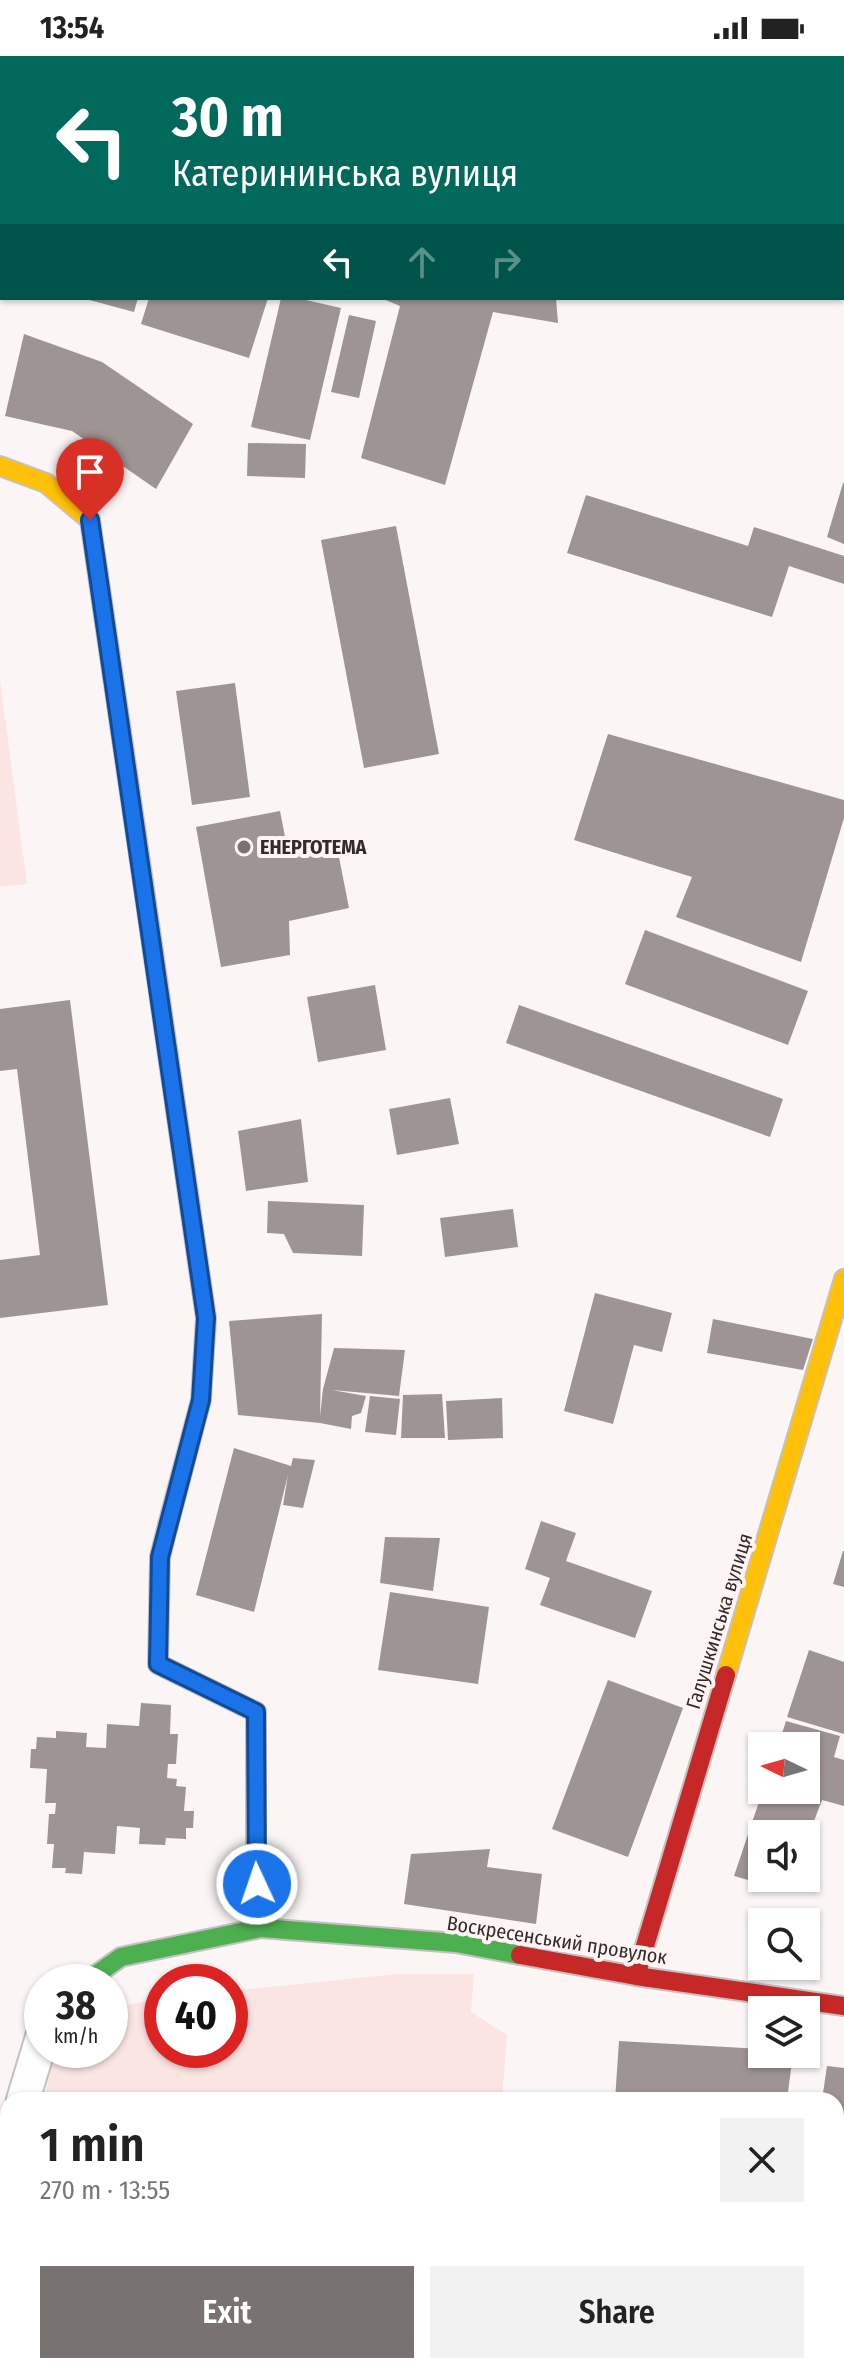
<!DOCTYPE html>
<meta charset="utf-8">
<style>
body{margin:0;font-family:"Fira Sans Condensed",sans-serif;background:#f2f2f2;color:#222;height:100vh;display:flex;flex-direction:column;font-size:30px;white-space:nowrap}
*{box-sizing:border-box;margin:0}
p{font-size:26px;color:#767676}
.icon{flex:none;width:44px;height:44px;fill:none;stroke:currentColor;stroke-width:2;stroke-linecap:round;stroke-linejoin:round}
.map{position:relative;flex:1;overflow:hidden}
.sheet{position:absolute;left:0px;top:2036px;width:844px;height:282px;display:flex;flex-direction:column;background:#fff;border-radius:24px 24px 0 0;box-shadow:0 2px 6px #0004}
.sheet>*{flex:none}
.banner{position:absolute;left:0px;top:0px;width:844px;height:244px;box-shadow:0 2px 6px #0004;background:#00695c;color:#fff;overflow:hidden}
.needle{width:52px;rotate:275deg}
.controls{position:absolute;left:748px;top:1676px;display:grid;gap:16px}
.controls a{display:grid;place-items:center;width:72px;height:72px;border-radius:0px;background:#fff;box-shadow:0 2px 6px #0004;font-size:40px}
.speed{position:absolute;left:24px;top:1908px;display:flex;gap:16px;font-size:40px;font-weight:700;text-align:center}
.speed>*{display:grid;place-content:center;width:104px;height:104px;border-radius:50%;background:#fff;box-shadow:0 2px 6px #0004;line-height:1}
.speed small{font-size:20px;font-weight:400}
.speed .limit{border:12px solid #d22;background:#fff;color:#111}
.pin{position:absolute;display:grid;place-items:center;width:68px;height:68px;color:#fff;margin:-82px -34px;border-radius:50% 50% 50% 0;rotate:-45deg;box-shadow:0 0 8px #0007}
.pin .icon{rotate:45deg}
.me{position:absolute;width:88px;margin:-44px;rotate:357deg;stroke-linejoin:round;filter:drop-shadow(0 0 6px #0008)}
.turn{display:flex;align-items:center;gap:28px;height:168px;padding:0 40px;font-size:36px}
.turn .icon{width:104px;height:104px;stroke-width:2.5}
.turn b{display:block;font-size:56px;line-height:68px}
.lanes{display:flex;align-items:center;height:76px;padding:0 40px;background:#0003;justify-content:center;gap:40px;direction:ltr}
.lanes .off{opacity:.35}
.round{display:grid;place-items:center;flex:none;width:84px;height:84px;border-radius:0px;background:#f2f2f2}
.headline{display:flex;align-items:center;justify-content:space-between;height:136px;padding:0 40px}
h1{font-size:48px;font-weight:600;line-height:60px}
.action{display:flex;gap:16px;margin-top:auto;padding:16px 40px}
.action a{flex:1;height:92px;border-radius:0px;background:#797271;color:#fff;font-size:32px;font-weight:600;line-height:92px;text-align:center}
.action a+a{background:#f2f2f2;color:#222}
.status{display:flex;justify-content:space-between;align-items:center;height:56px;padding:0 40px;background:#fff;direction:ltr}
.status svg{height:22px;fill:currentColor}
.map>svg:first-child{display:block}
.green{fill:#fae5e3}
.building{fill:#9e9493}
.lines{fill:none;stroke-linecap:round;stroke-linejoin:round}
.street-casing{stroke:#c6c0bf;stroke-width:36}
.fast-casing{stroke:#c6c0bf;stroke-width:22}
.slow-casing{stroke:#c6c0bf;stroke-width:22}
.jam-casing{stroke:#c6c0bf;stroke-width:22}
.street{stroke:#fefefe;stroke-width:32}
.fast{stroke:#4caf50;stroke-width:18}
.slow{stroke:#ffc107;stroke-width:18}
.jam{stroke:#c62828;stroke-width:18}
.tram{stroke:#dedcdc;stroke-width:2}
.route-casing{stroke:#114b97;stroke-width:20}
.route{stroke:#1a73e8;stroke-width:14}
.poi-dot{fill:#797271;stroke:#fdf4f3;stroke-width:3}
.labels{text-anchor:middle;stroke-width:8;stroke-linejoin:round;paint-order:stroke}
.poi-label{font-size:20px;font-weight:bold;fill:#332b2a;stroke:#fdf4f3;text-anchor:start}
.street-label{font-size:20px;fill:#332b2a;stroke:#fdf4f3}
</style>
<div class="status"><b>13:54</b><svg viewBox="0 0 49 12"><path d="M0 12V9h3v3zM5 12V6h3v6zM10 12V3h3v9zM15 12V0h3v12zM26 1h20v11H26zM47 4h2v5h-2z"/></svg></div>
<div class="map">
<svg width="844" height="2317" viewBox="0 0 844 2317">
<rect width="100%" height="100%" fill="#fbf6f5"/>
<path class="green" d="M 0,624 L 27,828 L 0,831 Z
M 397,1918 L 474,1918 L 471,1956 L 507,1979 L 502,2044 L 44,2044 L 55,1994 L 110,1994 L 110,1953 L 114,1951 L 162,1943 L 162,1994 L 230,1994 L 230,1935 Z
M 8,2197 L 8,2286 L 0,2284 L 0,2232 Z"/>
<path class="building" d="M 82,242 L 138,242 L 134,256 Z
M 149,242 L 268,242 L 249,302 L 141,268 Z
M 281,242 L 297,242 L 341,252 L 310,384 L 251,371 Z
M 381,242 L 556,242 L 558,267 L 493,256 L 445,429 L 361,402 L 400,250 Z
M 349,259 L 376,265 L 359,342 L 331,336 Z
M 24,278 L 102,306 L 193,368 L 156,433 L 72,375 L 5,360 Z
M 248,387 L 306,388 L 305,422 L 247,420 Z
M 843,427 L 844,427 L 844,488 L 827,481 Z
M 586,439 L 748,490 L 754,471 L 844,500 L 844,528 L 789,510 L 772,561 L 567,497 Z
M 396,470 L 439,698 L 364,712 L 321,484 Z
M 235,627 L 250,741 L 192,749 L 176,635 Z
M 608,678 L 844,744 L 844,762 L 801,906 L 676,861 L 692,821 L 574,784 Z
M 280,755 L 288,796 L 336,786 L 349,852 L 289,865 L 290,899 L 221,911 L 196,771 Z
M 645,874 L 808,935 L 788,989 L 625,928 Z
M 375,929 L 386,994 L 318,1006 L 307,941 Z
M 70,944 L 108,1249 L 0,1262 L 0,1204 L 40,1199 L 17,1013 L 0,1015 L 0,953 Z
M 519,949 L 783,1043 L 770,1081 L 506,987 Z
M 450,1042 L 459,1088 L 397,1099 L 389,1053 Z
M 301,1063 L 308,1126 L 246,1135 L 238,1075 Z
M 268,1145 L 364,1149 L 362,1200 L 293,1197 L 284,1178 L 267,1177 Z
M 513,1153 L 518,1191 L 445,1201 L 440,1162 Z
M 595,1237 L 672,1257 L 662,1296 L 634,1289 L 613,1368 L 564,1355 Z
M 322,1258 L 320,1360 L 323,1333 L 334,1292 L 405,1294 L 399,1340 L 332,1334 L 366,1340 L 361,1357 L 352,1360 L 351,1373 L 320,1367 L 238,1359 L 229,1265 Z
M 713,1263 L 813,1283 L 803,1314 L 707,1297 Z
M 442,1338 L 445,1382 L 401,1382 L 403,1339 Z
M 370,1340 L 400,1343 L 396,1379 L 365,1376 Z
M 502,1342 L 503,1382 L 448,1384 L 446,1345 Z
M 234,1392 L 291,1410 L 293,1402 L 315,1404 L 303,1452 L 283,1449 L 288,1419 L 254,1556 L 196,1539 Z
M 541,1465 L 576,1477 L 566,1505 L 652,1535 L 635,1582 L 540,1549 L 550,1522 L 525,1513 Z
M 385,1481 L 440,1482 L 433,1535 L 380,1527 Z
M 843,1495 L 844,1495 L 844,1531 L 833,1528 Z
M 390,1536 L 489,1551 L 478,1628 L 378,1614 Z
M 809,1594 L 844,1606 L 844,1678 L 787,1661 Z
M 608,1624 L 683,1652 L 628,1801 L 552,1773 Z
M 141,1647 L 171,1649 L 170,1678 L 178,1678 L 176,1708 L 168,1708 L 167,1722 L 177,1723 L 176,1730 L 186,1731 L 184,1755 L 194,1755 L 193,1772 L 186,1772 L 186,1783 L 166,1782 L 165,1789 L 139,1788 L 140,1772 L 117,1770 L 115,1798 L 84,1796 L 82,1818 L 65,1817 L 66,1812 L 52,1812 L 54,1788 L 47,1788 L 49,1758 L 55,1758 L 56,1747 L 45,1747 L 47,1713 L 30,1712 L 31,1693 L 36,1693 L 37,1681 L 56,1682 L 56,1675 L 87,1677 L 86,1691 L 106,1692 L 107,1668 L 139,1670 Z
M 786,1665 L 840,1680 L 834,1701 L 844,1704 L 844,1750 L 822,1744 L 806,1786 L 806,1778 L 762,1778 L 762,1822 L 792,1822 L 787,1835 L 734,1820 L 763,1734 L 806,1734 L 806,1690 L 778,1690 Z
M 490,1793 L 487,1811 L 542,1818 L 536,1868 L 404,1848 L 411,1798 Z
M 619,1985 L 762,1993 L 762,1998 L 793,1998 L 787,2044 L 615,2044 Z
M 827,2010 L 844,2012 L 844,2091 L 836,2090 L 836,2044 L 822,2044 Z
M 464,2310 L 542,2310 L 540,2317 L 463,2317 Z
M 579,2310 L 641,2310 L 639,2317 L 577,2317 Z"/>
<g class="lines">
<defs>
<path id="street" d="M 23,2044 L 42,1981
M 0,2120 L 8,2093
M 0,2316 L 4,2317"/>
<path id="fast" d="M 842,68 L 844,68
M 168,1469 L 160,1501 L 158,1608 L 256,1656 L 256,1806 L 261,1872
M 86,1926 L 121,1901 L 261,1872 L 456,1887 L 520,1899"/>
<path id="slow" d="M 0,410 L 46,427 L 90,464 L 143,826
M 726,1619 L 844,1223"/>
<path id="jam" d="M 596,0 L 603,2
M 143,826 L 206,1262 L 201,1344 L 168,1469
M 520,1899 L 636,1920 L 844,1950
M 636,1920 L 726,1619"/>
</defs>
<use href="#street" class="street-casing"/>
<use href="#fast" class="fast-casing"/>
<use href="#slow" class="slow-casing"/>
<use href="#jam" class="jam-casing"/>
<use href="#street" class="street"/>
<use href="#fast" class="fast"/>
<use href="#slow" class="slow"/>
<use href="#jam" class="jam"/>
<path class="tram" d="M 571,0 L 578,2
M 621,0 L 628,2
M 842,61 L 844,61
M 842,75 L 844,75"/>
</g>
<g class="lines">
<defs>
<path id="route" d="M 90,464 L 206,1262 L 201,1344 L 160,1501 L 158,1608 L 256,1656 L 257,1828"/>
</defs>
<use href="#route" class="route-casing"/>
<use href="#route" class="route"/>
</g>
<circle class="poi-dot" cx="244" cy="791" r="8"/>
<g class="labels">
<g class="poi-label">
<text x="260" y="798">ЕНЕРГОТЕМА</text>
</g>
<g class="street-label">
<text transform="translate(719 1565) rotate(-73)" y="7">Галушкинська вулиця</text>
<text transform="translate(557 1884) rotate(9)" y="7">Воскресенський провулок</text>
</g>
</g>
</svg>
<div class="controls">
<a><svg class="needle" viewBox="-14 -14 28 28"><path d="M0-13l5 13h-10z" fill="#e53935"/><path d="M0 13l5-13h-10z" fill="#767676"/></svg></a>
<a><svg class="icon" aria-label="sound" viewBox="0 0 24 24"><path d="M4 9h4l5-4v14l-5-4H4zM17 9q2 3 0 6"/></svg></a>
<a><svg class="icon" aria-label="search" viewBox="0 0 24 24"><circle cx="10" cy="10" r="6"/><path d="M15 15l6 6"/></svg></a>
<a><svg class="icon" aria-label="layers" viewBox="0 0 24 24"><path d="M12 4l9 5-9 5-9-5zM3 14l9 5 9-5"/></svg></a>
</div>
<div class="speed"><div>38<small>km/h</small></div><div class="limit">40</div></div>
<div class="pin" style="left:90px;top:464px;background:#d93025"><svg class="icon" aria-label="arrive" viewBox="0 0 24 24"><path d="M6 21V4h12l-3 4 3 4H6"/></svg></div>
<svg class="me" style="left:257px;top:1828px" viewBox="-20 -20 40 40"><circle r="17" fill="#1a73e8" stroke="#fff" stroke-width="3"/><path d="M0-11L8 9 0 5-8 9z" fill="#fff"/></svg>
<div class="banner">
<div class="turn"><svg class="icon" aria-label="left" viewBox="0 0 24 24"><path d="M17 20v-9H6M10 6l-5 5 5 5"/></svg><div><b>30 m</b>Катерининська вулиця</div></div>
<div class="lanes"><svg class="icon" aria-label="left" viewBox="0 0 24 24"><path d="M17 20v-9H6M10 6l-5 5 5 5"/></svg><svg class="icon off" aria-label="ahead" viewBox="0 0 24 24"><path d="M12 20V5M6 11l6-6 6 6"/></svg><svg class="icon off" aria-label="right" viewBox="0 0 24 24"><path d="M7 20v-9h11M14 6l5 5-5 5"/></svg></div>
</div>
<section class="sheet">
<div class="headline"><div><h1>1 min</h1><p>270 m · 13:55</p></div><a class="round"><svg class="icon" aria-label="close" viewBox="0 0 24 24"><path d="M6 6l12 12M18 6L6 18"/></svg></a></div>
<div class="action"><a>Exit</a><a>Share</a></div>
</section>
</div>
